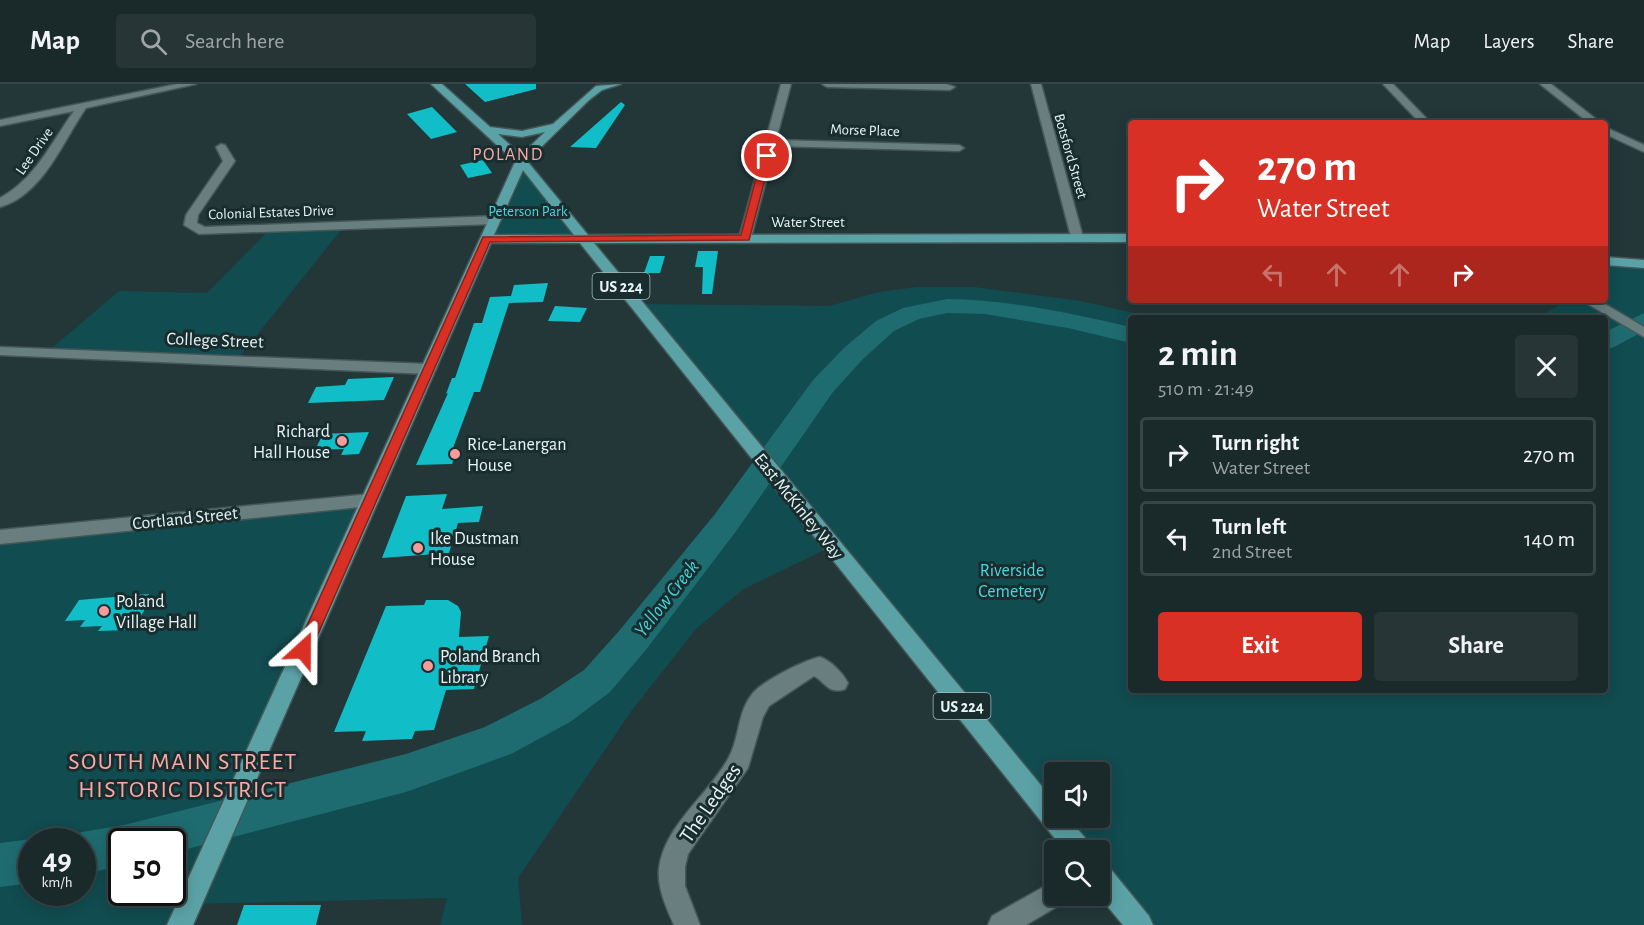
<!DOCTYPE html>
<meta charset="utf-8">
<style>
body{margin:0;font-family:"Alegreya Sans",sans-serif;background:#273536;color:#f1f3f6;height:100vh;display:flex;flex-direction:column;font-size:22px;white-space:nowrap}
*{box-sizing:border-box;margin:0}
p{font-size:20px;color:#9fa6a8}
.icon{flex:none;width:33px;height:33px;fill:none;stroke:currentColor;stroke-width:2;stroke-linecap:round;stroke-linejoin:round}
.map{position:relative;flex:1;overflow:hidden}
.sheet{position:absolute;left:1128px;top:231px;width:480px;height:378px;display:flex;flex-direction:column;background:#1a292a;border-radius:6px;box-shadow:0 3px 15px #0003,0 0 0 2px #384547}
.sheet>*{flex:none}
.guide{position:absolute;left:1128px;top:36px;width:480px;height:183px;border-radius:6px;box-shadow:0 3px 15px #0003,0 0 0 2px #384547;background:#d93025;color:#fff;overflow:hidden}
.fabs{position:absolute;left:1044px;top:678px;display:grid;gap:12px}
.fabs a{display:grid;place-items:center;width:66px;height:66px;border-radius:6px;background:#1a292a;box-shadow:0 3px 15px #0003,0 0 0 2px #384547;font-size:30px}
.speed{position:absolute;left:18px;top:744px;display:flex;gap:12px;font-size:30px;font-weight:700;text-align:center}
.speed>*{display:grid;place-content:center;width:78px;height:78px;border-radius:50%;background:#1a292a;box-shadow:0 3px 15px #0003,0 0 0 2px #384547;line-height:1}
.speed small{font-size:15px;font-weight:400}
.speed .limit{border:3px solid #111;border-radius:9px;background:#fff;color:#111}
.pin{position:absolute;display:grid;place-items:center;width:51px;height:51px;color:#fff;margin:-26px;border:3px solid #fff;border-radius:50%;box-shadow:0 2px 6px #0007}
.me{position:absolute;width:66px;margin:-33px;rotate:24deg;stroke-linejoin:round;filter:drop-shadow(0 0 4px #0008)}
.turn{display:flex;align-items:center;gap:21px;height:126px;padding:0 30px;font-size:27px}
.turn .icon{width:78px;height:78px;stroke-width:2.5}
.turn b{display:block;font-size:42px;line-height:51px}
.lanes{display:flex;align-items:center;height:57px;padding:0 30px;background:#0003;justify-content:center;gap:30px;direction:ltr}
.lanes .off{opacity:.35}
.round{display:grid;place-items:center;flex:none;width:63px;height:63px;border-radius:6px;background:#273536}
.summary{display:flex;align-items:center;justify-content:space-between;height:102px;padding:0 30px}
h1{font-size:36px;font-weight:700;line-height:45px}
.primary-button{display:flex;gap:12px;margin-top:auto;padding:12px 30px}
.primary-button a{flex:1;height:69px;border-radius:6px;background:#d93025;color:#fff;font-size:24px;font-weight:700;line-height:69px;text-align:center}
.primary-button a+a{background:#273536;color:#f1f3f6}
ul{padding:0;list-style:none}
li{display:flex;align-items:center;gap:18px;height:75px;margin:0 12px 9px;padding:0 18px;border:3px solid #384547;border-radius:6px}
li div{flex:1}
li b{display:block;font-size:22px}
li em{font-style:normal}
header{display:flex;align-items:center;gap:36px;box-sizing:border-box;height:84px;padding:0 30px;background:#1a292a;border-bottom:2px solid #384547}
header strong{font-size:28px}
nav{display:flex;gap:33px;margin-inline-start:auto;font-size:21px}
.search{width:420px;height:54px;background:#273536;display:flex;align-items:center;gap:15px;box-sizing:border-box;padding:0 21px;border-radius:6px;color:#9fa6a8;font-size:22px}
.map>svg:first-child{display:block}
.green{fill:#114c50;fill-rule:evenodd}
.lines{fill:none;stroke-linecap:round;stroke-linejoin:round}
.river{fill:#1e6c70;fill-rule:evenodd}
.building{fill:#11bdc6}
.minor-casing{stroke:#445657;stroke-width:3}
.major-casing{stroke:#445657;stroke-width:3}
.minor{fill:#687e7f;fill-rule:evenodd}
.major{fill:#5ba2a6;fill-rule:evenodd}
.route{fill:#d93025;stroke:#8d1f18;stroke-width:1.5}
.poi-dot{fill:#f59b9a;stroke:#192d2e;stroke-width:2}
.labels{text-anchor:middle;stroke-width:6;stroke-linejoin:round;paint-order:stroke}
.far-street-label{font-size:15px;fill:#e8f4f5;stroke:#192d2e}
.far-park-label{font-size:15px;fill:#46d9e2;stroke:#192d2e}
.shield{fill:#192d2e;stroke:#aab8b9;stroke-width:1.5}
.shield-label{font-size:16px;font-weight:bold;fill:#e8f4f5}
.far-quarter-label{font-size:18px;letter-spacing:1.5px;fill:#fca8a7;stroke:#192d2e}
.street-label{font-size:18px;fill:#e8f4f5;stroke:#192d2e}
.poi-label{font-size:18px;fill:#e8f4f5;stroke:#192d2e;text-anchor:start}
.park-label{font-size:18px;fill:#46d9e2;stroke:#192d2e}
.water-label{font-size:20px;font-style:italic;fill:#42d6de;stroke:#192d2e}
.near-street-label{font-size:21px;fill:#e8f4f5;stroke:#192d2e}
.near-neighbourhood-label{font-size:24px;letter-spacing:1.5px;fill:#fca8a7;stroke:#192d2e}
</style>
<header>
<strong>Map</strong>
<div class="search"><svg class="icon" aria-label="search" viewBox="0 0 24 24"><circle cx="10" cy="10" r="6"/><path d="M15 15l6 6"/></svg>Search here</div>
<nav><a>Map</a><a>Layers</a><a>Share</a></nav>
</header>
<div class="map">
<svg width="1644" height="841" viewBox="0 0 1644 841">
<rect width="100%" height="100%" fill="#233738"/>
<path class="green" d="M 521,77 L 583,155 L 486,155 Z
M 345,141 L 237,276 L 46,269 L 119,207 L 207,209 L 271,144 Z
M 1605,177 L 1644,180 L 1644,841 L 1140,841 L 1100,792 L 1100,766 L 1079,766 L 832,462 L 742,506 L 696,545 L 632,626 L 518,794 L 522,841 L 440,841 L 447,814 L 190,820 L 180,841 L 0,841 L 0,453 L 370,416 L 230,732 L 406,689 L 459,672 L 497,657 L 556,626 L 597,597 L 632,557 L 696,479 L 766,382 L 635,220 L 829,222 L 879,208 L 916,203 L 974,203 L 1081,217 L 1155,234 L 1131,234 L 1131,606 L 1605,606 L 1605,234 L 1536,234 L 1569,216 L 1605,216 ZM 1054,688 L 1100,688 L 1100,734 L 1054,734 ZM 32,758 L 82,758 L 82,808 L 32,808 ZM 122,758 L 172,758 L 172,808 L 122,808 Z"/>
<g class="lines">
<path class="river" d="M 947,215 C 1010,216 1070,229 1131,243 L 1131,259 L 1068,244 L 985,230 L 947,229 L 919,235 L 894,247 L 863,275 L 833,308 L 737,446 L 645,567 L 610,608 L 570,638 L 511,670 L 406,708 L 172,769 L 172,758 L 122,758 L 122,782 L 82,790 L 82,758 L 65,758 L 67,754 L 82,748 L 124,741 L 406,670 L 485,643 L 542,614 L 584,586 L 619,547 L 715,430 L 813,296 L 845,263 L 876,237 L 903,224 Z
M 1644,229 L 1644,247 L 1614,263 L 1605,266 L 1605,248 Z
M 32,755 L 37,758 L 32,758 L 32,799 L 0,803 L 0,759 Z"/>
</g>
<path class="building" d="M 465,0 L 536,0 L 536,5 L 485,18 Z
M 621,18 L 625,21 L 596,64 L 570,63 Z
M 432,23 L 457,48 L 431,55 L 407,30 Z
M 483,76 L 492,89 L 468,94 L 460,81 Z
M 698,167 L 718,167 L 712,210 L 702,210 L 703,183 L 695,183 Z
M 650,172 L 665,172 L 660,189 L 644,189 Z
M 548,199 L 543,218 L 509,219 L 480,308 L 474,308 L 453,364 L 459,364 L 452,380 L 416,381 L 448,309 L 446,310 L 452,294 L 455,294 L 474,239 L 482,239 L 490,213 L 511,212 L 514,201 Z
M 555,222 L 587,224 L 580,238 L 548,237 Z
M 394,293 L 384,316 L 308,319 L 316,303 L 345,301 L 348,295 Z
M 369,348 L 359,370 L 341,371 L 344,365 L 315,366 L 323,350 Z
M 447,410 L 442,425 L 483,422 L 479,438 L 458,439 L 449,469 L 382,474 L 406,412 Z
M 149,510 L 145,518 L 150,517 L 137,538 L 132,539 L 128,546 L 98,547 L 102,542 L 80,543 L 85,536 L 65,537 L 79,516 Z
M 426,516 L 448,516 L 458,522 L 461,528 L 459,553 L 489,552 L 474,605 L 446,606 L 434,646 L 415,647 L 412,655 L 362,657 L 366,647 L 334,648 L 386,522 L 424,521 Z
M 244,821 L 321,821 L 316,841 L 237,841 Z"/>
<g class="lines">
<defs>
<path id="minor" d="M 177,0 L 196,0 L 86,24 C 63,57 43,111 0,123 L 0,114 C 36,94 51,59 74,27 L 0,42 L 0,36 Z
M 781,0 L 791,0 L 776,56 L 959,61 L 964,64 L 959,67 L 775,62 L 751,154 L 749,157 L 741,157 L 739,154 Z
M 822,0 L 946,0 L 955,3 L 950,6 L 827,3 Z
M 1031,0 L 1041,0 L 1083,153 L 1081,156 L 1073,156 L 1071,153 Z
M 1383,0 L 1393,0 L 1431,39 L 1420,39 Z
M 1540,0 L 1551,0 L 1601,39 L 1589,39 Z
M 1605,43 L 1644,61 L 1644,68 L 1605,50 Z
M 221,60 L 225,61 L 235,77 L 198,131 L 197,139 L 205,143 L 495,132 L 501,136 L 495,140 L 199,150 L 184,141 L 186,131 L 223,77 L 216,63 Z
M 1581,216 L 1598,216 L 1644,243 L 1644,253 Z
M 0,263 L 428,280 L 436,285 L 428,290 L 0,271 Z
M 370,410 L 376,412 L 379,416 L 376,420 L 370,422 L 0,460 L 0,446 Z
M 820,573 C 831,577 842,588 848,599 L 845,605 C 829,611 825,598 814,592 L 769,622 L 763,633 L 748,684 L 688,770 L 685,783 L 685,802 L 700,841 L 674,841 C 666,823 657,804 659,784 C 665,740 709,711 729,673 C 740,653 737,628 753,609 C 763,597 804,576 820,573 Z
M 1054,797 L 1054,812 L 1066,812 L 1063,819 L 1026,841 L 988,841 L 992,832 Z"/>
<path id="major" d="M 431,0 L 442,0 L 490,43 L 522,47 L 553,40 L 596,2 L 621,0 L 602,6 L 589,16 L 527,77 L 588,151 L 1131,150 L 1131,158 L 594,159 L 1054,717 L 1054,734 L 1068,734 L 1088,757 L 1091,766 L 1064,766 L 580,159 L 491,159 L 193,841 L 167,841 L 515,78 ZM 545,48 L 521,71 L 498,50 L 522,53 ZM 523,86 L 574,151 L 494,151 Z
M 1605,173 L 1644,176 L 1644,184 L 1605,181 Z
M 1100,779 L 1109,783 L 1149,832 L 1153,841 L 1123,841 L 1099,812 Z"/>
</defs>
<use href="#minor" class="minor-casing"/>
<use href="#major" class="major-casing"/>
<use href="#minor" class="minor"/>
<use href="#major" class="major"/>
</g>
<path class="route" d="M 767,69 L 771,72 L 749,156 L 490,158 L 311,566 L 309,570 L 303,572 L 298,570 L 296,566 L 483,153 L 741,151 L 762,72 Z"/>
<g class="poi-dot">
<circle cx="342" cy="357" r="6"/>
<circle cx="455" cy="370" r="6"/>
<circle cx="418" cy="464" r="6"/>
<circle cx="104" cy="527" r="6"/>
<circle cx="428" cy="582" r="6"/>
</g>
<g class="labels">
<g class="far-street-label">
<text transform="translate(865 46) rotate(2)" y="5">Morse Place</text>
<text transform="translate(34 67) rotate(-55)" y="5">Lee Drive</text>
<text transform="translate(1071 72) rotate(74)" y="5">Botsford Street</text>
<text transform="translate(271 128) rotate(-2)" y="5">Colonial Estates Drive</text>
<text x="808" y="143">Water Street</text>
</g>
<g class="far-park-label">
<text x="528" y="132">Peterson Park</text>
</g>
<g class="shield">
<rect x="592.5" y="189" width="57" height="26" rx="4.5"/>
<rect x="933.5" y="609" width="57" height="26" rx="4.5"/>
</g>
<g class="shield-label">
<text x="621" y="208">US 224</text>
<text x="962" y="628">US 224</text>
</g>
<g class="far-quarter-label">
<text x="508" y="76">POLAND</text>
</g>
<g class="street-label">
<text transform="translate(215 256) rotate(2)" y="6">College Street</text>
<text transform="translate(799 422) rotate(51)" y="6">East McKinley Way</text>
<text transform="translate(185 434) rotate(-6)" y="6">Cortland Street</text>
</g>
<g class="poi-label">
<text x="330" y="353" text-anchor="end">Richard<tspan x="330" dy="21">Hall House</tspan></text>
<text x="467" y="366">Rice-Lanergan<tspan x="467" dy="21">House</tspan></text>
<text x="430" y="460">Ike Dustman<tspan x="430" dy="21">House</tspan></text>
<text x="116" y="523">Poland<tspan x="116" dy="21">Village Hall</tspan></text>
<text x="440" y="578">Poland Branch<tspan x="440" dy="21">Library</tspan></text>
</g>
<g class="park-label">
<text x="1012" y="492">Riverside<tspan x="1012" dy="21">Cemetery</tspan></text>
</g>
<g class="water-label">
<text transform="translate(666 514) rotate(-52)" y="7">Yellow Creek</text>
</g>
<g class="near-street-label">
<text transform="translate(710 719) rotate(-55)" y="7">The Ledges</text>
</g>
<g class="near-neighbourhood-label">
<text x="183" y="685">SOUTH MAIN STREET<tspan x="183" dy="28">HISTORIC DISTRICT</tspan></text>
</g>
</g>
</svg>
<div class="fabs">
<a><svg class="icon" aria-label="sound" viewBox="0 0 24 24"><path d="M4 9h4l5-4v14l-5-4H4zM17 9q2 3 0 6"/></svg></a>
<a><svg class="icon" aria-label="search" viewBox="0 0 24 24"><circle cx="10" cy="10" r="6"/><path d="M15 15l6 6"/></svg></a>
</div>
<div class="speed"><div>49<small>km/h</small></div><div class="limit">50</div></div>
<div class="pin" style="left:767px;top:72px;background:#d93025"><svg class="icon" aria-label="arrive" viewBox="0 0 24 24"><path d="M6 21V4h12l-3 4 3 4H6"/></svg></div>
<svg class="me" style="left:303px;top:566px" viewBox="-20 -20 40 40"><path d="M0-17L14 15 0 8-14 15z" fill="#d93025" stroke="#fff" stroke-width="4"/></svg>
<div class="guide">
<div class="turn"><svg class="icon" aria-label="right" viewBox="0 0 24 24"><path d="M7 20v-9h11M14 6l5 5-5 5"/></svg><div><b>270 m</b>Water Street</div></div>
<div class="lanes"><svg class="icon off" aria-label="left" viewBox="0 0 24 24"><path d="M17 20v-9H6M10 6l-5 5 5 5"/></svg><svg class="icon off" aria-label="ahead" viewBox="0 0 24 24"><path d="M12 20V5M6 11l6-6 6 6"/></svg><svg class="icon off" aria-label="ahead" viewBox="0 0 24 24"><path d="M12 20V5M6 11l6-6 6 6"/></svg><svg class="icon" aria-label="right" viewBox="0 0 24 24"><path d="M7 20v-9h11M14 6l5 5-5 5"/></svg></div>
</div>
<section class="sheet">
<div class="summary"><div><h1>2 min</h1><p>510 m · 21:49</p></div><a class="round"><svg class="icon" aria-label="close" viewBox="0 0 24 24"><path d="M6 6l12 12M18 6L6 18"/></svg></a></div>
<ul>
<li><svg class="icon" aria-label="right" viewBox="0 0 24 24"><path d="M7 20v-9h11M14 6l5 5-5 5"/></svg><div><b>Turn right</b><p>Water Street</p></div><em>270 m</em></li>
<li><svg class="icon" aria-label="left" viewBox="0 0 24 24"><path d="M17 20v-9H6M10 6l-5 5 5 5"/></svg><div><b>Turn left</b><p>2nd Street</p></div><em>140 m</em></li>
</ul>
<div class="primary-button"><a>Exit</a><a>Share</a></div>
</section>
</div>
